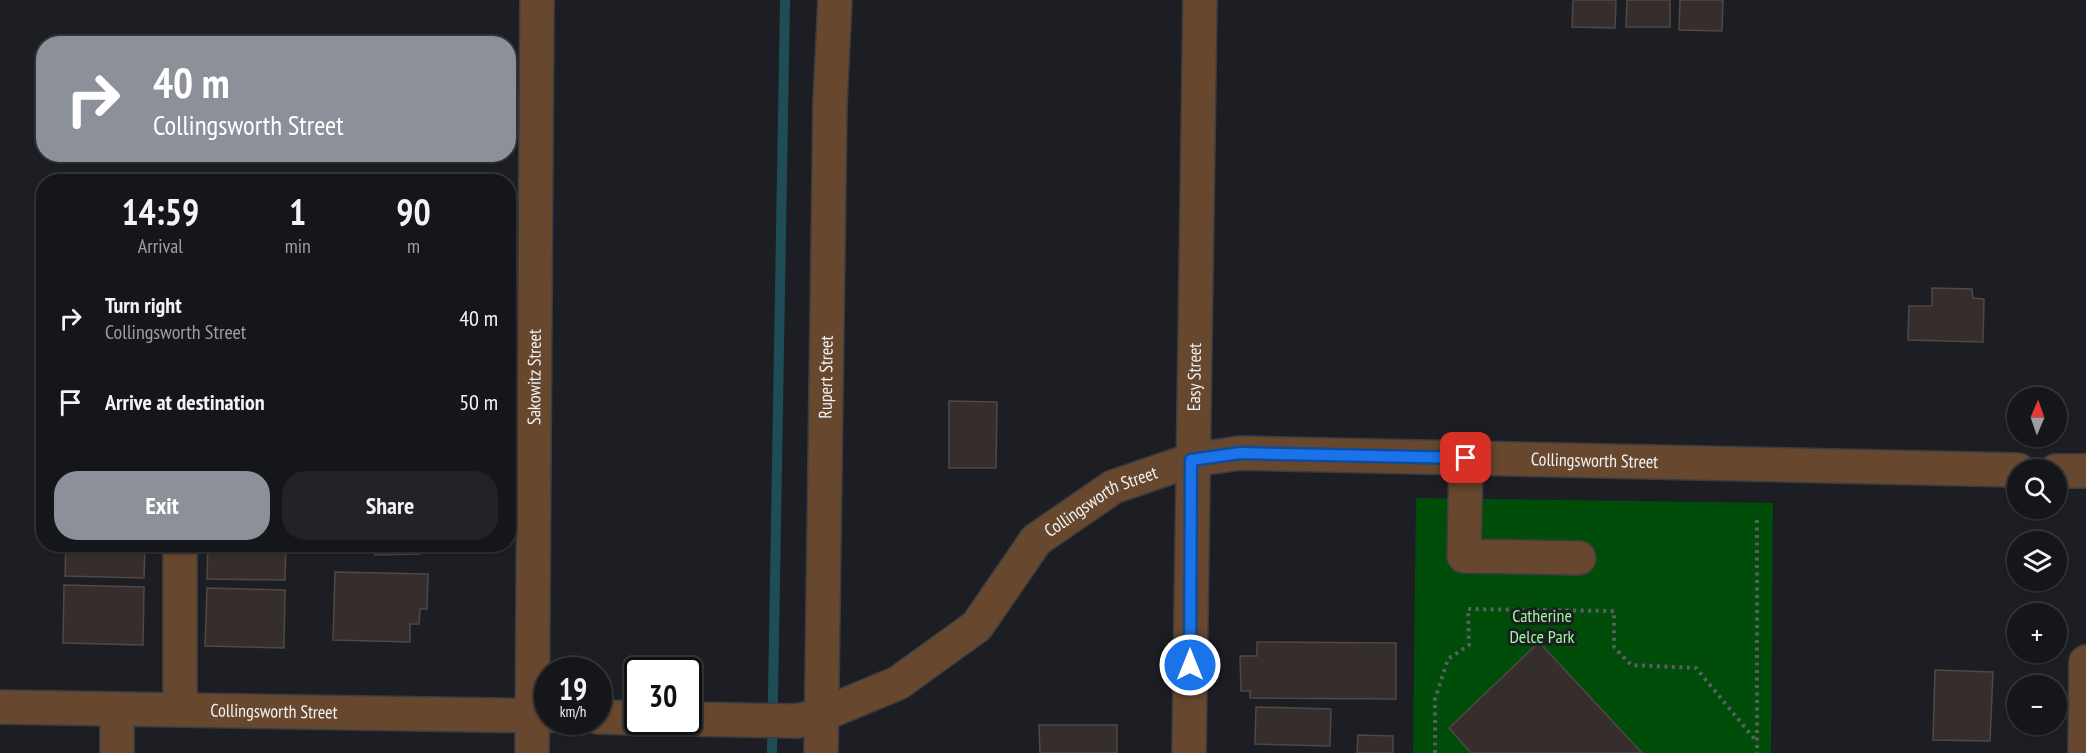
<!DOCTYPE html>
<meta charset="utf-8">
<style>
body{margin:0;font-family:"PT Sans Narrow",sans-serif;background:#222327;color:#f1f3f6;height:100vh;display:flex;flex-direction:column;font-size:22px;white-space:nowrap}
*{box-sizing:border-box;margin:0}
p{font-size:20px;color:#9d9fa2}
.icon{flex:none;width:33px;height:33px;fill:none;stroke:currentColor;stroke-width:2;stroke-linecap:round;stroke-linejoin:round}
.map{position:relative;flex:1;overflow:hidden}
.panel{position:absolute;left:36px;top:174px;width:480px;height:378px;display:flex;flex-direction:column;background:#15161a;border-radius:24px;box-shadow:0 2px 4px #0004,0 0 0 2px #343539}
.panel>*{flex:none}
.banner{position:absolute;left:36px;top:36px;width:480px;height:126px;border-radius:24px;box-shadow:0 2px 4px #0004,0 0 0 2px #343539;background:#8c9099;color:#fff;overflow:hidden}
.needle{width:39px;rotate:2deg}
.buttons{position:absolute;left:2007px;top:387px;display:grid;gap:12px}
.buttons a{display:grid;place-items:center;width:60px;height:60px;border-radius:50%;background:#15161a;box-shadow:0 2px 4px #0004,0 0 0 2px #343539;font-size:30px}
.speed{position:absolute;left:534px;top:657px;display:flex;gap:12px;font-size:30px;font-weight:700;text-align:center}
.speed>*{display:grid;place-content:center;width:78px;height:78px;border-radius:50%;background:#15161a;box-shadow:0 2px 4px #0004,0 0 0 2px #343539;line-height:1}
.speed small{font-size:15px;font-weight:400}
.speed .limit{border:3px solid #111;border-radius:9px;background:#fff;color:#111}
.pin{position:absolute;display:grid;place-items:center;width:51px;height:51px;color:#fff;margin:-26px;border-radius:12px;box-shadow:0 3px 9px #0006}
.me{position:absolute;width:66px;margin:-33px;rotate:0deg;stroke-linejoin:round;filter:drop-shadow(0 0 4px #0008)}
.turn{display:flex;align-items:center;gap:21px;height:126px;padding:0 18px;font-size:27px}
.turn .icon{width:78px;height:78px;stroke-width:2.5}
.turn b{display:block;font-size:42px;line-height:51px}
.eta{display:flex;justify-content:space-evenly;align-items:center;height:102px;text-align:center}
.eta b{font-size:36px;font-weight:600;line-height:42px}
.button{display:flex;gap:12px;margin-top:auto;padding:12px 18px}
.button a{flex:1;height:69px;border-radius:24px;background:#8c9099;color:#fff;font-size:24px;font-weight:600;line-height:69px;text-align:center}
.button a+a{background:#222327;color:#f1f3f6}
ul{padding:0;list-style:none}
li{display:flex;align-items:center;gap:18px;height:84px;padding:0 18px}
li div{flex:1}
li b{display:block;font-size:22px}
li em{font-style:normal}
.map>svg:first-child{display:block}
.green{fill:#004c09}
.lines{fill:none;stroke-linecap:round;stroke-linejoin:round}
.stream{stroke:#1f4d55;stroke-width:10}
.building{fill:#352e2c;stroke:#4f4845;stroke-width:1.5}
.minor-casing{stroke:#3a3c40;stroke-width:36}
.path{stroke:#5c5e62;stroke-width:4;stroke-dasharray:3 4.5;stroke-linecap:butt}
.minor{stroke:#67482e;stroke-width:33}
.route-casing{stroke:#114b97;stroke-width:15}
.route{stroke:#1a73e8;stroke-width:10}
.labels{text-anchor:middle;stroke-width:6;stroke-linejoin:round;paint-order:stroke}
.street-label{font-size:18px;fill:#eff1f4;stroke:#1c1e23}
.park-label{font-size:18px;fill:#9cfc9b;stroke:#1c1e23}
</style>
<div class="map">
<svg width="2086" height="753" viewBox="0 0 2086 753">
<rect width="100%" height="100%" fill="#1c1e23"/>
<path class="green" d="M 1416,498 L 1773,503 L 1771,753 L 1413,753 Z"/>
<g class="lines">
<path class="stream" d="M 772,753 L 785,0"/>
</g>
<path class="building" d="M 1573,0 L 1616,0 L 1615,28 L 1572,27 Z
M 1627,0 L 1670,0 L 1670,27 L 1626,27 Z
M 1680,0 L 1723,0 L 1722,31 L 1679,30 Z
M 1932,288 L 1972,289 L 1973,298 L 1984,299 L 1983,342 L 1908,340 L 1909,306 L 1932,306 Z
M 949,401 L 997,402 L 996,468 L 949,468 Z
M 66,544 L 145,544 L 144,578 L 65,576 Z
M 208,544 L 286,544 L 285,580 L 207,579 Z
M 375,544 L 420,544 L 420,554 L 375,555 Z
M 335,572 L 428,574 L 427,609 L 420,609 L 419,624 L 410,624 L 410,642 L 333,640 Z
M 64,585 L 144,587 L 143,645 L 63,643 Z
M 207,588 L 285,590 L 284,648 L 205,646 Z
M 1257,642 L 1396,643 L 1396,699 L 1250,698 L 1250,691 L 1241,691 L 1240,656 L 1257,656 Z
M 1539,642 L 1642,753 L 1471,753 L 1449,728 Z
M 1935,670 L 1993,672 L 1990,741 L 1933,740 Z
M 1256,707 L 1331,709 L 1330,746 L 1255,744 Z
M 1039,725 L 1117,725 L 1117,753 L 1040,753 Z
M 1358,735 L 1393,736 L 1393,753 L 1357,753 Z"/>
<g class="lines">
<defs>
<g id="minor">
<path d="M 1466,458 L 1464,556 L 1579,558"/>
<path d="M 2056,471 L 2086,471"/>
<path id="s1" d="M 0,707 L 548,716"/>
<path d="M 180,710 L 180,544"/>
<path d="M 598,717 L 638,718"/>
<path id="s2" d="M 688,719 L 797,721 L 821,715 L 898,683 L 977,626 L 1036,540 L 1113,487 L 1192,460 L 1240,453 L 2018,470"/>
<path d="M 117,753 L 117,709"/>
<path id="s3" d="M 532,753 L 537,0"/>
<path id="s4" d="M 821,753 L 830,103 L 835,0"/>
<path id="s5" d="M 1189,753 L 1200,0"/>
<path d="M 2085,753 L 2086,662"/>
</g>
</defs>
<use href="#minor" class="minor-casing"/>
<path class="path" d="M 1757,520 L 1757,753
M 1435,753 L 1435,699 L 1448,659 L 1469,645 L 1468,609 L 1614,611 L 1614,647 L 1631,665 L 1696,668 L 1757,742"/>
<use href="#minor" class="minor"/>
</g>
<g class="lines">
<defs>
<path id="route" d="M 1190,665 L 1191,460 L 1240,453 L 1466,458"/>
</defs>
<use href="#route" class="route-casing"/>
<use href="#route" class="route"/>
</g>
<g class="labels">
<g class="street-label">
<text dy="6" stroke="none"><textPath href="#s4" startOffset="376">Rupert Street</textPath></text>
<text dy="6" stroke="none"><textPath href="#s5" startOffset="376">Easy Street</textPath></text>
<text dy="6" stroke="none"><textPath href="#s3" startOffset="376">Sakowitz Street</textPath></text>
<text dy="6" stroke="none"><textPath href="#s2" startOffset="999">Collingsworth Street</textPath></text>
<text dy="6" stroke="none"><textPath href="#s2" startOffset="495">Collingsworth Street</textPath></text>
<text dy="6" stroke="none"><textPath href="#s1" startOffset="274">Collingsworth Street</textPath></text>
</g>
<g class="park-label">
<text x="1542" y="622">Catherine<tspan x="1542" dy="21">Delce Park</tspan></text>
</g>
</g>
</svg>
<div class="buttons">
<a><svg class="needle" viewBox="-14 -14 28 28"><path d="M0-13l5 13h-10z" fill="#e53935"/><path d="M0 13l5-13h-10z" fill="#9d9fa2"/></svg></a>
<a><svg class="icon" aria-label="search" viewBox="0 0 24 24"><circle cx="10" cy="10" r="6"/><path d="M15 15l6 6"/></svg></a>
<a><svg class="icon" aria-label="layers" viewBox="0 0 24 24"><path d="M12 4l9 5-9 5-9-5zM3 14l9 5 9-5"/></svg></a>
<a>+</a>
<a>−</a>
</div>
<div class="speed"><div>19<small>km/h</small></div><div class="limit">30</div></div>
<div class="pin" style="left:1466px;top:458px;background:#d93025"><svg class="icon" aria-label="arrive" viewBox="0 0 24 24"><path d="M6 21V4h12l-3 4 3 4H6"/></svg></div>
<svg class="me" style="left:1190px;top:665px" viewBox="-20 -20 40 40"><circle r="17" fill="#1a73e8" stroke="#fff" stroke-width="3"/><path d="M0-11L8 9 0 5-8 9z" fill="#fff"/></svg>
<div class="banner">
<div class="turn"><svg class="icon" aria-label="right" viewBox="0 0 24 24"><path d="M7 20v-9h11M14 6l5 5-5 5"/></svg><div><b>40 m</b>Collingsworth Street</div></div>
</div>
<section class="panel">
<div class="eta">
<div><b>14:59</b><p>Arrival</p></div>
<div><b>1</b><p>min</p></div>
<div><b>90</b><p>m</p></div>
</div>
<ul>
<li><svg class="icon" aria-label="right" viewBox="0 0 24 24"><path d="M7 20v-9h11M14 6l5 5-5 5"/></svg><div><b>Turn right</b><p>Collingsworth Street</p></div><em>40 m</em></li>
<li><svg class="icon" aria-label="arrive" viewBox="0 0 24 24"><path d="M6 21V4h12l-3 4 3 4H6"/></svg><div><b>Arrive at destination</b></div><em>50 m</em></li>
</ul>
<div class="button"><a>Exit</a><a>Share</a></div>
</section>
</div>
